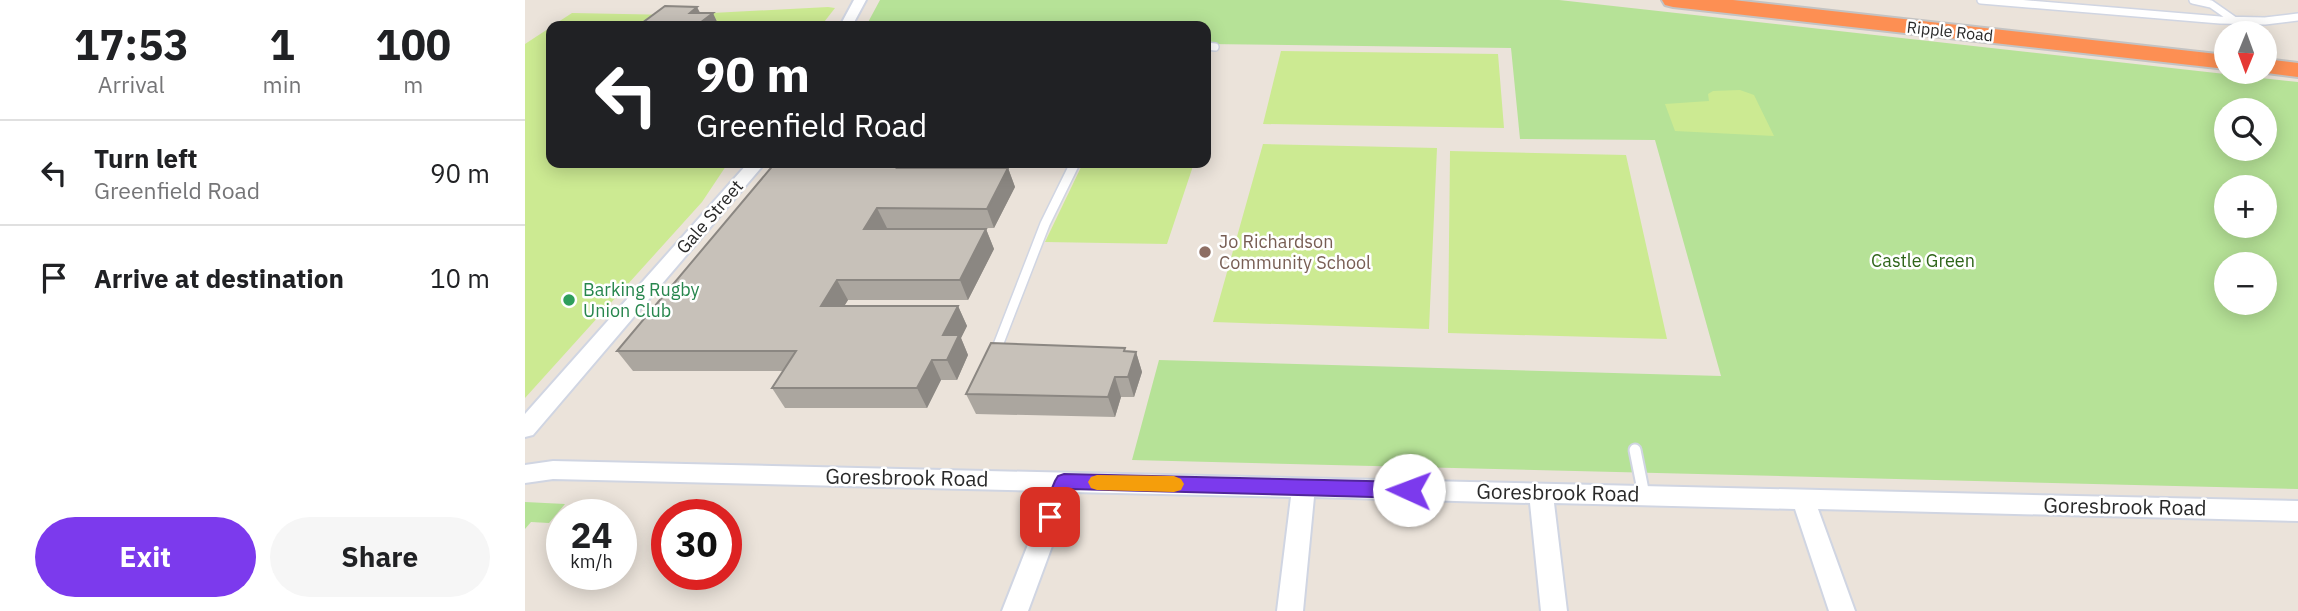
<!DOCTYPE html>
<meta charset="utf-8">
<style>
body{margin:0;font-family:"IBM Plex Sans",sans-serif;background:#f6f6f6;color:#202124;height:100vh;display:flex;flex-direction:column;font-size:26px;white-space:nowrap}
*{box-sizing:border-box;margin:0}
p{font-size:23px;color:#757577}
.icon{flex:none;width:38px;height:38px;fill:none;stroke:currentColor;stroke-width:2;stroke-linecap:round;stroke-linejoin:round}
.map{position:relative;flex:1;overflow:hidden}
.side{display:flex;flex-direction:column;background:#fff;width:525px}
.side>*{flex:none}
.banner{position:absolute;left:21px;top:21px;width:665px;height:147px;border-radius:14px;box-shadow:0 4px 18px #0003;background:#202124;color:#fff;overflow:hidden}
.needle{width:46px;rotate:181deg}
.tools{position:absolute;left:1689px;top:21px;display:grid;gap:14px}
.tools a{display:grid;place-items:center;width:63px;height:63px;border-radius:50%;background:#fff;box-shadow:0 4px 18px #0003;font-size:35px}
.speed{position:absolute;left:21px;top:499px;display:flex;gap:14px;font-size:35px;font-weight:700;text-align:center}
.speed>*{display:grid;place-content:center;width:91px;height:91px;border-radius:50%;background:#fff;box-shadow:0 4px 18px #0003;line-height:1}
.speed small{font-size:18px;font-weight:400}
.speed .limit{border:10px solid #d22;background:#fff;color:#111}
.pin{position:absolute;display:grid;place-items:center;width:60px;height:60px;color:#fff;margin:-30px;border-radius:14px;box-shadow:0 4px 10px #0006}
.me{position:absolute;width:77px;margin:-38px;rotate:272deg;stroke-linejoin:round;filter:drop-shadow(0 0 5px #0008)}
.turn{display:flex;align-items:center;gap:24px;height:147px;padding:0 35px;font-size:32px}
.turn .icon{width:91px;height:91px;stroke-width:2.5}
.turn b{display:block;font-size:49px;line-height:60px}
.eta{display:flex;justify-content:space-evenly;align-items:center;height:119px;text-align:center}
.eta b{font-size:42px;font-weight:700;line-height:49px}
.primary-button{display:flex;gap:14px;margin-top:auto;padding:14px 35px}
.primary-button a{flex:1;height:80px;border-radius:42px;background:#7c3aed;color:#fff;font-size:28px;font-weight:700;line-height:80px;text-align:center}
.primary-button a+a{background:#f6f6f6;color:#202124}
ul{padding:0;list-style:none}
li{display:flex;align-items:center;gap:21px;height:105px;padding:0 35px;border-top:2px solid #e0e0e0}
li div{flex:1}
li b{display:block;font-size:26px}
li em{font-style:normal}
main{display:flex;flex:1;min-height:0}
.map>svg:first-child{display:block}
.green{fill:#b6e297;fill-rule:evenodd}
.pitch{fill:#ccea92}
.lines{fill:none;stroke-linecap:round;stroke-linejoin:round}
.lane-far2-casing{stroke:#d0d5e2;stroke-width:10}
.lane-far1-casing{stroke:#d0d5e2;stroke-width:12}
.lane-casing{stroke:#d0d5e2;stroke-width:15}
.street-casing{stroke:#d0d5e2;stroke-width:4}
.highway-casing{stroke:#c3c3c3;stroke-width:4}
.lane-far2{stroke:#fff;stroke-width:7}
.lane-far1{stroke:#fff;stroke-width:9}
.lane{stroke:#fff;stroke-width:11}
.street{fill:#fff;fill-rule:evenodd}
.highway{fill:#fd8f53;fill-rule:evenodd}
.wall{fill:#aba69f}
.shaded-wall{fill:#8b8782}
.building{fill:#c7c1b9;stroke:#8b8782;stroke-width:2}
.route{fill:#7c3aed;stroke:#51269a;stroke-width:2}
.slow{fill:#f59e0b}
.education-dot{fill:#8d6e63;stroke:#fff;stroke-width:2.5}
.leisure-dot{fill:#2e9e5b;stroke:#fff;stroke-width:2.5}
.labels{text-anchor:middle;stroke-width:5;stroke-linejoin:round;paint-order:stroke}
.far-street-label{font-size:16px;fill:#292929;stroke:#fff}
.street-label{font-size:18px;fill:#292929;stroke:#fff}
.education-label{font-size:18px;fill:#785e54;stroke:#fff;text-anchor:start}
.park-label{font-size:18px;fill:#2f651a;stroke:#fff}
.leisure-label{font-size:18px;fill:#27864d;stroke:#fff;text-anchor:start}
.near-street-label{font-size:21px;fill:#292929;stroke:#fff}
</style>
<main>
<section class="side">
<div class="eta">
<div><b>17:53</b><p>Arrival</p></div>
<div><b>1</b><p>min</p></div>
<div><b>100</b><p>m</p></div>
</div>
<ul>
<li><svg class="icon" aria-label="left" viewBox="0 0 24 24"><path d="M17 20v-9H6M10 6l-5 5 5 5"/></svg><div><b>Turn left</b><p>Greenfield Road</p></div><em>90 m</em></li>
<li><svg class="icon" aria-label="arrive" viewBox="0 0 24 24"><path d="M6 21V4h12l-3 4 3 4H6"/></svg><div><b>Arrive at destination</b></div><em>10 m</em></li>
</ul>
<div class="primary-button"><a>Exit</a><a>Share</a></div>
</section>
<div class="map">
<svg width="1773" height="611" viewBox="0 0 1773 611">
<rect width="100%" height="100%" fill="#ebe3da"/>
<path class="green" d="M 355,0 L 1034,0 L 1773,82 L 1773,489 L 607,460 L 634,360 L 1196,376 L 1130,140 L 995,139 L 986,48 L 681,44 L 681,26 L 341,26 ZM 1701,110 L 1740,110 L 1740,149 L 1701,149 ZM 1701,187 L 1740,187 L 1740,226 L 1701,226 ZM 1701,264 L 1740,264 L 1740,303 L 1701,303 Z
M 0,502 L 40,504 L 24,523 L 6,522 L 0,529 Z"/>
<path class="pitch" d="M 303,7 L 310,8 L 296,26 L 27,26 L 47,13 L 149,15 Z
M 26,27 L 26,163 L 203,163 L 177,202 L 0,398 L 0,44 Z
M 756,51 L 973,54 L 979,128 L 738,124 Z
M 1188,91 L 1215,90 L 1229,95 L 1249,136 L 1150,131 L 1140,104 L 1184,101 L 1183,94 Z
M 738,144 L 912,148 L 904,329 L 688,322 Z
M 925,151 L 1101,155 L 1142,339 L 923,333 Z
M 558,163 L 669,163 L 642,244 L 520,242 Z"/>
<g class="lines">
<defs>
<path id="lane-far2" d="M 1456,0 L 1695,20 L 1740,21 L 1773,17
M 1668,0 L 1686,4 L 1709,20
M 681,46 L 690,47"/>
<path id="lane-far1" d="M 470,353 L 520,224 L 550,163"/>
<path id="lane" d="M 1110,450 L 1119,495"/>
<path id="street" d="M 329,0 L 341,0 L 327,26 L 315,26 Z
M 223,163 L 240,163 L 8,435 L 0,437 L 0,414 Z
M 28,461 L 1773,501 L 1773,521 L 1293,509 L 1330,611 L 1304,611 L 1270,509 L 1029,503 L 1042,611 L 1016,611 L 1005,503 L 789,497 L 778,611 L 752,611 L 766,497 L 547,492 L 503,611 L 477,611 L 524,491 L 28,479 L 0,483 L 0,465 Z"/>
<path id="highway" d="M 1137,0 L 1208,0 L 1701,55 L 1701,69 L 1148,7 L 1140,5 Z
M 1740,59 L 1773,63 L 1773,77 L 1734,72 L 1740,72 Z"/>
</defs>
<use href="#lane-far2" class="lane-far2-casing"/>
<use href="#lane-far1" class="lane-far1-casing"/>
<use href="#lane" class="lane-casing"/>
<use href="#street" class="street-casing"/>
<use href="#highway" class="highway-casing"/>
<use href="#lane-far2" class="lane-far2"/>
<use href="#lane-far1" class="lane-far1"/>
<use href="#lane" class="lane"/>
<use href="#street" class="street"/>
<use href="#highway" class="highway"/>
</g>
<path class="wall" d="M 250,163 L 495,163 L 492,168 L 393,167 L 483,168 L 490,187 L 469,228 L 361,229 L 461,229 L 469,249 L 443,300 L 323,300 L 319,306 L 433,306 L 442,326 L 436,338 L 443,355 L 432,380 L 416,380 L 402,408 L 260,408 L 247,388 L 258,371 L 108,371 L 92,351 Z
M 601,351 L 611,352 L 617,372 L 609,397 L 596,397 L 590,417 L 451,414 L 441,394 Z"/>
<path class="shaded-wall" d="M 172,7 L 179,20 L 188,13 L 194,26 L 171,26 L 165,13 Z
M 375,163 L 391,163 L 393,167 L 372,168 Z
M 483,168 L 490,187 L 469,228 L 462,209 Z
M 352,208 L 362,228 L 349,248 L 339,229 Z
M 461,229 L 469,249 L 443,300 L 435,280 Z
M 312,280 L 323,300 L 307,326 L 296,306 Z
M 433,306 L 442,326 L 436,338 L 443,355 L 432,380 L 422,360 L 418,335 Z
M 611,352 L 617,372 L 609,397 L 603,377 Z
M 407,360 L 416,380 L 402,408 L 392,388 Z
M 590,377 L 596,397 L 590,417 L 583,397 Z"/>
<path class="building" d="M 140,6 L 172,7 L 165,13 L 188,13 L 171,26 L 113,26 Z
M 250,163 L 375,163 L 372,168 L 483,168 L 462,209 L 352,208 L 339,229 L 461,229 L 435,280 L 312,280 L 296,306 L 433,306 L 418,335 L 434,335 L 422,360 L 407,360 L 392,388 L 247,388 L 271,351 L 92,351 Z
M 466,343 L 600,348 L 599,351 L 611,352 L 603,377 L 590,377 L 583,397 L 441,394 Z"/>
<path class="route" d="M 539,474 L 884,482 L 891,484 L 894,490 L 891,495 L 884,498 L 546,489 L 532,523 L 525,525 L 518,523 L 515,517 L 530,481 L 533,476 Z"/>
<path class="slow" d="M 572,475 L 649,476 L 656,479 L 659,484 L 656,490 L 649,492 L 572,490 L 566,488 L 563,482 L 566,477 Z"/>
<circle class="education-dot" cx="680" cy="252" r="7"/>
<circle class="leisure-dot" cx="44" cy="300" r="7"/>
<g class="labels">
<g class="far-street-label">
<text transform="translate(1425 31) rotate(6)" y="6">Ripple Road</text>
</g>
<g class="street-label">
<text transform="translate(185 217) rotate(-49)" y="6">Gale Street</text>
</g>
<g class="education-label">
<text x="694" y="248">Jo Richardson<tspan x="694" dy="21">Community School</tspan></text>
</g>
<g class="park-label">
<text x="1398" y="267">Castle Green</text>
</g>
<g class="leisure-label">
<text x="58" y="296">Barking Rugby<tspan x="58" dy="21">Union Club</tspan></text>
</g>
<g class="near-street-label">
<text transform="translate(382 478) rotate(1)" y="7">Goresbrook Road</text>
<text transform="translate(1033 493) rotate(1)" y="7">Goresbrook Road</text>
<text transform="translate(1600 507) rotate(1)" y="7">Goresbrook Road</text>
</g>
</g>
</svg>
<div class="tools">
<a><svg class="needle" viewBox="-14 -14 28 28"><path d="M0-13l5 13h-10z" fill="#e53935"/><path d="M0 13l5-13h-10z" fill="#757577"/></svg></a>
<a><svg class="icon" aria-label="search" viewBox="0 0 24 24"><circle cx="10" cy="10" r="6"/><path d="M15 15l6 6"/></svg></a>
<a>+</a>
<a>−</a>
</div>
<div class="speed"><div>24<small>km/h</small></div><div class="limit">30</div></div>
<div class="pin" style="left:525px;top:517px;background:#d93025"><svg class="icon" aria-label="arrive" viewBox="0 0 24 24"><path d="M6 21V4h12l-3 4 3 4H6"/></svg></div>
<svg class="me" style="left:884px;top:490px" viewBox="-20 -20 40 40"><circle r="19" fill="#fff"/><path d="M0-13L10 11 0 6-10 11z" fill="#7c3aed"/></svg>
<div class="banner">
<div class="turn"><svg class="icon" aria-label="left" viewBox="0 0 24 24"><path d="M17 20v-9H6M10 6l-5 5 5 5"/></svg><div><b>90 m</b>Greenfield Road</div></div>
</div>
</div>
</main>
